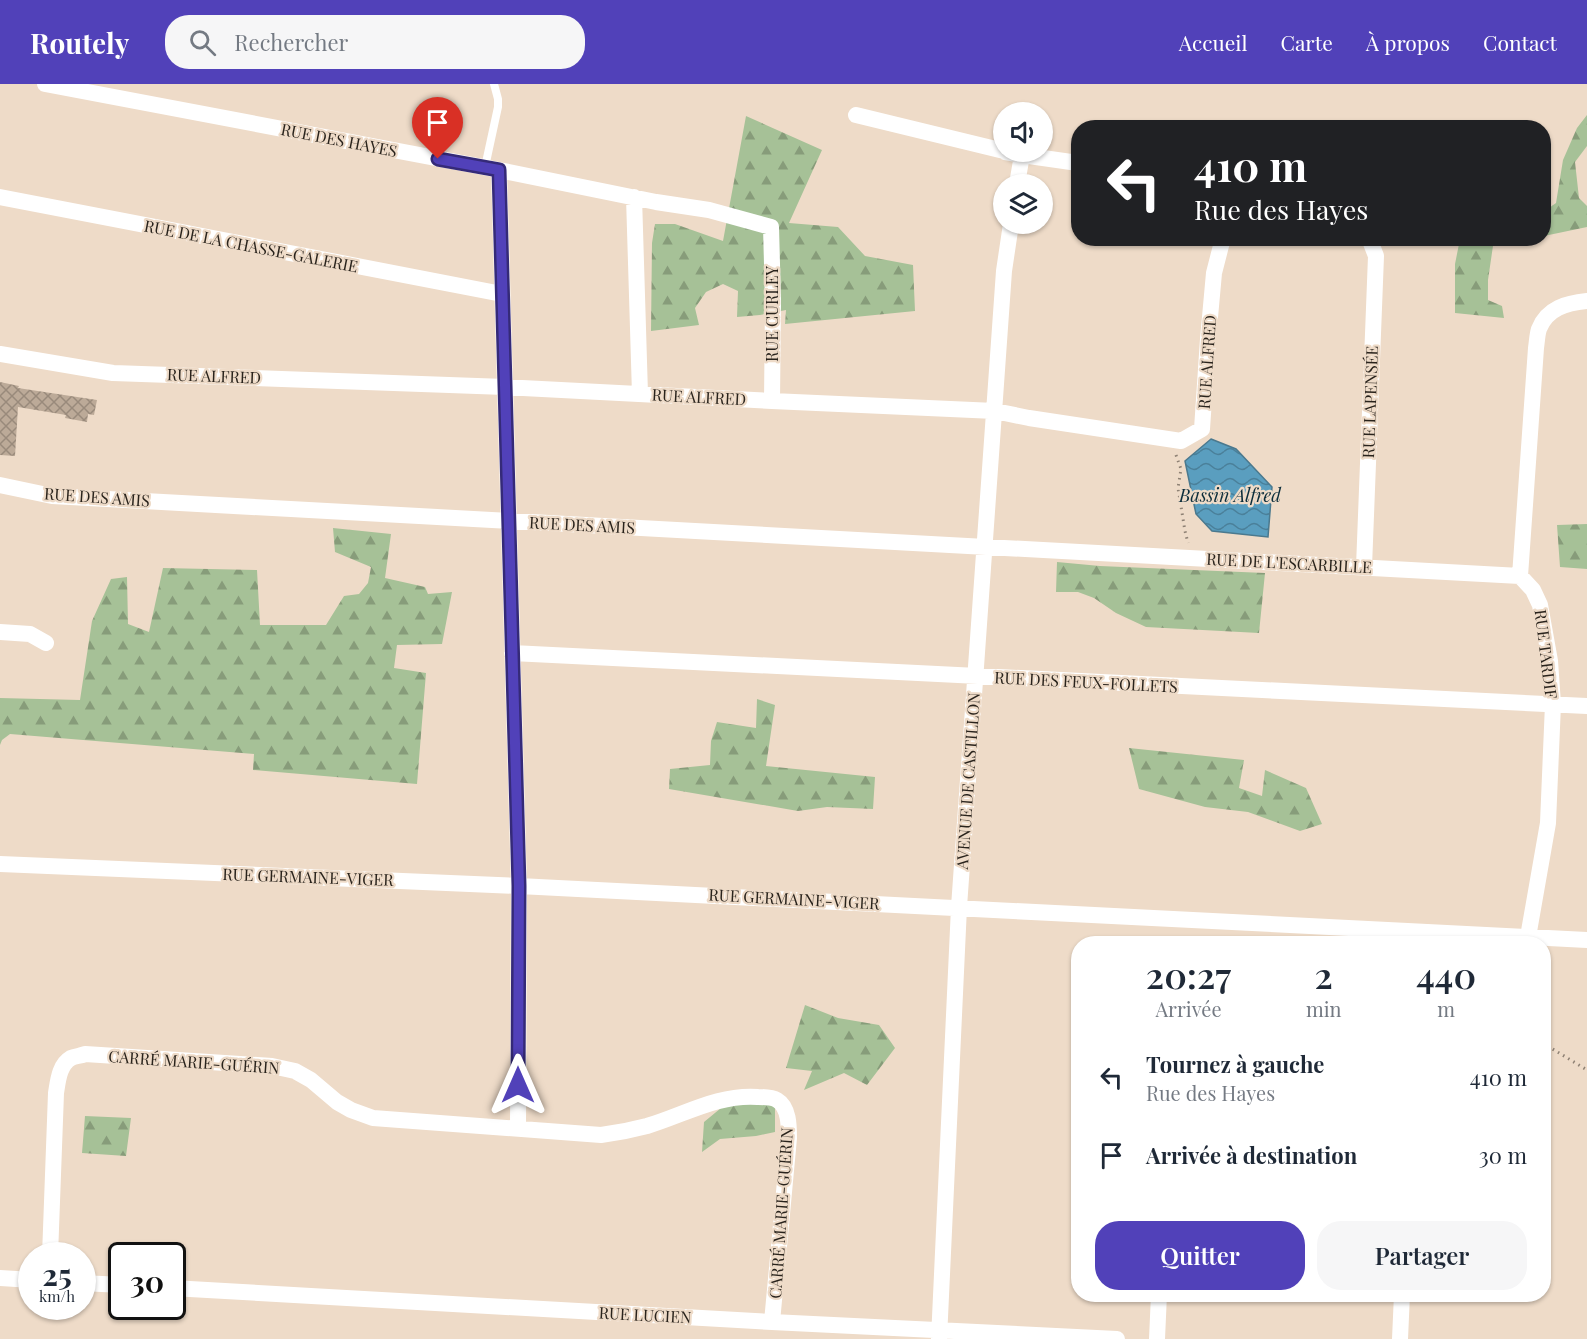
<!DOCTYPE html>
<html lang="fr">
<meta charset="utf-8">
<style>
body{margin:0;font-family:"Playfair Display",serif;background:#f6f6f7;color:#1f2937;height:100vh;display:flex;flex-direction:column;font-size:22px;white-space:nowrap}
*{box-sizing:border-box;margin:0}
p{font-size:20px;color:#747a83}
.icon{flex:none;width:33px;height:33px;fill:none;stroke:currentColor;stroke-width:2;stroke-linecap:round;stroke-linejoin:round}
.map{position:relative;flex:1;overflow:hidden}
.sheet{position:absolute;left:1071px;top:852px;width:480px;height:366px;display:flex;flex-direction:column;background:#fff;border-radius:24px;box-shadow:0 2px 4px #0004}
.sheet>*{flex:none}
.guide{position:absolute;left:1071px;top:36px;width:480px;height:126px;border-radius:24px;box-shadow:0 2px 4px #0004;background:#202124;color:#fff;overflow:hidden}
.buttons{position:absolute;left:993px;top:18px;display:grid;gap:12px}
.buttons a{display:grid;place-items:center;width:60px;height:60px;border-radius:50%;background:#fff;box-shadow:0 2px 4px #0004;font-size:30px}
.speed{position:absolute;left:18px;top:1158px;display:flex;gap:12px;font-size:30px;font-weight:700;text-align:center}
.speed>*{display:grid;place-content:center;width:78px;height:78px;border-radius:50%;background:#fff;box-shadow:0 2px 4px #0004;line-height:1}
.speed small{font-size:15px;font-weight:400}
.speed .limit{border:3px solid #111;border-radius:9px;background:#fff;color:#111}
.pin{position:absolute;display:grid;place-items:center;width:51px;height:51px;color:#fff;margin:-62px -26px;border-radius:50% 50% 50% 0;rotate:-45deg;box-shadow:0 0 6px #0007}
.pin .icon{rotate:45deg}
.me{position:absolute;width:66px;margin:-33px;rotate:0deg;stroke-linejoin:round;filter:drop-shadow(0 0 4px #0008)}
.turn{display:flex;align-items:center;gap:21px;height:126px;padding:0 24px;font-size:27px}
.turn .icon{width:78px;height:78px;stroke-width:2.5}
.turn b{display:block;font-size:42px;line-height:51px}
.eta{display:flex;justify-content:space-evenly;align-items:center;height:102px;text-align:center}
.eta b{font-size:36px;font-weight:600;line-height:42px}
.action{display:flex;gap:12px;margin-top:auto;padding:12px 24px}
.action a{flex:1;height:69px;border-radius:24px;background:#5141b9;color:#fff;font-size:24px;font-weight:600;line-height:69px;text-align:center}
.action a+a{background:#f6f6f7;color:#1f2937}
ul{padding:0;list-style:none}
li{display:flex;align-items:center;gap:18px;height:78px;padding:0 24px}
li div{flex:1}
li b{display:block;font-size:22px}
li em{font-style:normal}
header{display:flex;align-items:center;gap:36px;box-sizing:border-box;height:84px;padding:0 30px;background:#5141b9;color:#fff}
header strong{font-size:28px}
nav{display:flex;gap:33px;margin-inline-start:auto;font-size:21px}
.search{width:420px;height:54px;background:#f6f6f7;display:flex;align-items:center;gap:15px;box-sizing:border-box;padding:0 21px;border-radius:24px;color:#747a83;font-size:22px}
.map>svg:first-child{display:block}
.forest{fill:url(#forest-firs)}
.water{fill:url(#water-waves);stroke:#4b798e;stroke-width:1.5}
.building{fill:url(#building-cross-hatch)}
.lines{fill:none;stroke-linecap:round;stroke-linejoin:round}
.path{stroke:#8e8174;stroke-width:3;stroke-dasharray:1.5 4.5;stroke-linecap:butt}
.service{stroke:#fff;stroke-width:8}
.minor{stroke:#fff;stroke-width:16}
.route-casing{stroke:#352a78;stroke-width:15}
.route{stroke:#5141b9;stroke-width:10}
.labels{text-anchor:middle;stroke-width:4.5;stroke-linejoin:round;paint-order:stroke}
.street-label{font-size:16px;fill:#29231c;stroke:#eedbc8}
.water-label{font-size:18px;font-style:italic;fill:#0c2d3b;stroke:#eedbc8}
</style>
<header>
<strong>Routely</strong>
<div class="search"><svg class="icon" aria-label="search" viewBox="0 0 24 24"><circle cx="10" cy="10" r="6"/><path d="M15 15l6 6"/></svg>Rechercher</div>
<nav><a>Accueil</a><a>Carte</a><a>À propos</a><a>Contact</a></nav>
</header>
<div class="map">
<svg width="1587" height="1255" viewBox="0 0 1587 1255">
<defs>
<pattern id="forest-firs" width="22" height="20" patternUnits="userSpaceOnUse" patternTransform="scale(1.5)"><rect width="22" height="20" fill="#a6c197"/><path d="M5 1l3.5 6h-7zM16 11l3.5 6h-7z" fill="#879c7a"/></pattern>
<pattern id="water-waves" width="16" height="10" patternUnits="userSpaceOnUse" patternTransform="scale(1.5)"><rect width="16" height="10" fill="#5a9ebf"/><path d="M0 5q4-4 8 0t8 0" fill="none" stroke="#4a809a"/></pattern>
<pattern id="building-cross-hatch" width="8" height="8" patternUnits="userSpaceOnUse" patternTransform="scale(1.5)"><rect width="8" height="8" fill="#bcaa98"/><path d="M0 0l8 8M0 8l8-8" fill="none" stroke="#998a7b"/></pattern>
</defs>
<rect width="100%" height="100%" fill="#eedbc8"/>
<path class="forest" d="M 1587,31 L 1587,62 L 1575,78 L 1579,114 L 1587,122 L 1587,143 L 1544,152 C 1543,134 1540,130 1556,119 L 1563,76 L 1577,44 Z
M 746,32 L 822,66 L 789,139 L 838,143 L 865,172 L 913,181 L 915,227 L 785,240 L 786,226 L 760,231 L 737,233 L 738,207 L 723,200 L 706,208 L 695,224 L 699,241 L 651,247 L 652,159 L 655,140 L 675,140 L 723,157 Z
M 1460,155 L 1494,155 L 1488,196 L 1488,216 L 1502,222 L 1504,234 L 1455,229 L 1455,180 Z
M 1587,440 L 1587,485 L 1560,483 L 1557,441 Z
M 333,444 L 391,450 L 385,494 L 425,503 L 428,510 L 452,508 L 442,560 L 397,561 L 394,584 L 426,589 L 417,700 L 253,686 L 254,670 L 10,650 L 2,656 L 0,661 L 0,614 L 80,616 L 92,537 L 111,495 L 127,493 L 128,540 L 149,548 L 163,484 L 257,486 L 260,541 L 326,541 L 344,512 L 359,510 L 368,499 L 371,483 L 335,468 Z
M 1057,478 L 1100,482 L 1265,489 L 1259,549 L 1146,543 L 1116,529 L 1094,514 L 1078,508 L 1056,508 Z
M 757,615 L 775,621 L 766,682 L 875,693 L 873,725 L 827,723 L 798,727 L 669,705 L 670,685 L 710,681 L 711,657 L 717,638 L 756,644 Z
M 1129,664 L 1244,676 L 1239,704 L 1262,712 L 1265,686 L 1306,704 L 1322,740 L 1300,747 L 1248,728 L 1205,723 L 1139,705 Z
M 805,921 L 838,934 L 879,941 L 895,964 L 867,1001 L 844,989 L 804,1006 L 812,987 L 786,984 Z
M 737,1018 L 775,1019 L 775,1048 L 756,1052 L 720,1055 L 702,1068 L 704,1038 L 721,1024 Z
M 85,1032 L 131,1034 L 126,1072 L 82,1069 Z"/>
<path class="water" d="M 1211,355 L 1236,365 L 1272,403 L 1268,453 L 1212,447 L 1196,430 L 1185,377 Z"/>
<path class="building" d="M 0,298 L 19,302 L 18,304 L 97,316 L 94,331 L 88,330 L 87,338 L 65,334 L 66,331 L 18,323 L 15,372 L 0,371 Z"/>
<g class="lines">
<path class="path" d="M 1176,371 L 1181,385 L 1178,404 L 1185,447 L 1188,459
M 1544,957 L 1551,964 L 1587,986"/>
<path class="service" d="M 485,83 L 498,23 L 498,15 L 494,0"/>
<path class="minor" d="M 45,0 L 499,86 L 656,118 L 709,126 L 771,143 L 773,217 L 772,317
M 856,31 L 1004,67
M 1005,68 L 1022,71 L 1078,79
M 499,86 L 519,802 L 518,1045
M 1017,100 L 1022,71
M 0,113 L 502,210
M 634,113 L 640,310
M 0,270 L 113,289 L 505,303 L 772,317 L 995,327 L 1029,334 L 1181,357 L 1202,345 L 1208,255 L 1214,189 L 1223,154
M 0,401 L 52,412 L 1520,492
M 1364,483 L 1376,172 L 1369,154
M 0,548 L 30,550 L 46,559
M 512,569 L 1587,622
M 0,780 L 519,802 L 1587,856
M 1528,853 L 1548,739 L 1553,620 L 1550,577 L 1540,521 L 1533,506 L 1520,492 L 1536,264 C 1537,258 1537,251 1539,245 C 1547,224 1567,219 1587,217
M 50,1172 L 56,1009 C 58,997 59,981 71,974 C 75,972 81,972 85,970 L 272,982 L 295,987 L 311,996 L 337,1018 L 351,1026 L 373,1034 L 601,1051 C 617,1049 632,1046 647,1042 C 684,1031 718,1010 758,1013 C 764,1013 772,1013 777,1016 C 789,1023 789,1042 789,1054 L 772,1238
M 0,1194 L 32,1196
M 82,1199 L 122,1201
M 172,1204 L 772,1238 L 1117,1255
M 939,1255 L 959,823 L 1004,187 L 1011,140
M 1157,1255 L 1159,1210
M 1400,1255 L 1402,1210"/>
</g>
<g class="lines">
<defs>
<path id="route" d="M 438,75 L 499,86 L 519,802 L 518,1001"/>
</defs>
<use href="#route" class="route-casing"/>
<use href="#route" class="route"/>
</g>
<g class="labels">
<g class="street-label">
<text transform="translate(339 56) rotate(11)" y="6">RUE DES HAYES</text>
<text transform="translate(251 162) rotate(11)" y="6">RUE DE LA CHASSE-GALERIE</text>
<text transform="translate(772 230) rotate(-90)" y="6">RUE CURLEY</text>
<text transform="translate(1207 278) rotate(-86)" y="6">RUE ALFRED</text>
<text transform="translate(214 292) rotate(2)" y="6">RUE ALFRED</text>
<text transform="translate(699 313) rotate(3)" y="6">RUE ALFRED</text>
<text transform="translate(1370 318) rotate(-88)" y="6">RUE LAPENSÉE</text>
<text transform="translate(97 413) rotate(4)" y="6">RUE DES AMIS</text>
<text transform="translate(582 441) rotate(3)" y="6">RUE DES AMIS</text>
<text transform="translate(1289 479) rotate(3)" y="6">RUE DE L'ESCARBILLE</text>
<text transform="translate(1546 570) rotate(83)" y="6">RUE TARDIF</text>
<text transform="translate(1086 598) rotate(3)" y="6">RUE DES FEUX-FOLLETS</text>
<text transform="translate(968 697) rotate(-86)" y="6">AVENUE DE CASTILLON</text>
<text transform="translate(308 793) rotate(2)" y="6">RUE GERMAINE-VIGER</text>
<text transform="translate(794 815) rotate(3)" y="6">RUE GERMAINE-VIGER</text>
<text transform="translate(194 978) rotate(4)" y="6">CARRÉ MARIE-GUÉRIN</text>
<text transform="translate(781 1129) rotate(-86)" y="6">CARRÉ MARIE-GUÉRIN</text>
<text transform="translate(645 1231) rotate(3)" y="6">RUE LUCIEN</text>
</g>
<g class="water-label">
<text x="1230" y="418">Bassin Alfred</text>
</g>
</g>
</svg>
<div class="buttons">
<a><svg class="icon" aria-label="sound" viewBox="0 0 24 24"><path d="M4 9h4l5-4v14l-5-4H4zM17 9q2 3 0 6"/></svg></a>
<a><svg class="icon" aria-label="layers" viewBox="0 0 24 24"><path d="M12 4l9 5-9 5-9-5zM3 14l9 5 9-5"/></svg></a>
</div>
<div class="speed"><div>25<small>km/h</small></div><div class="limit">30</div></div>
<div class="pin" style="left:438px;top:75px;background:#d93025"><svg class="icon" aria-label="arrive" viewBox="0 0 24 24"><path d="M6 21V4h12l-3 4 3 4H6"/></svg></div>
<svg class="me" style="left:518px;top:1001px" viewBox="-20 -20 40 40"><path d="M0-17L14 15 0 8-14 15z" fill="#5141b9" stroke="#fff" stroke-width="4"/></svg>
<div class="guide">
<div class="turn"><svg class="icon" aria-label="left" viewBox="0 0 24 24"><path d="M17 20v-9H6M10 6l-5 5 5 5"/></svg><div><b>410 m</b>Rue des Hayes</div></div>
</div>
<section class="sheet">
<div class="eta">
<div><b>20:27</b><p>Arrivée</p></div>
<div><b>2</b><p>min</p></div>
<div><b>440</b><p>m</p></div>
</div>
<ul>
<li><svg class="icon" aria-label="left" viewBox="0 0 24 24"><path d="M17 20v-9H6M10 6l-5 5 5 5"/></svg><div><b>Tournez à gauche</b><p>Rue des Hayes</p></div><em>410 m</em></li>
<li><svg class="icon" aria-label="arrive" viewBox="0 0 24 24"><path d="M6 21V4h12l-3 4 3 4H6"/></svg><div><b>Arrivée à destination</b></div><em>30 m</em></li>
</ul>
<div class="action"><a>Quitter</a><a>Partager</a></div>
</section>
</div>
